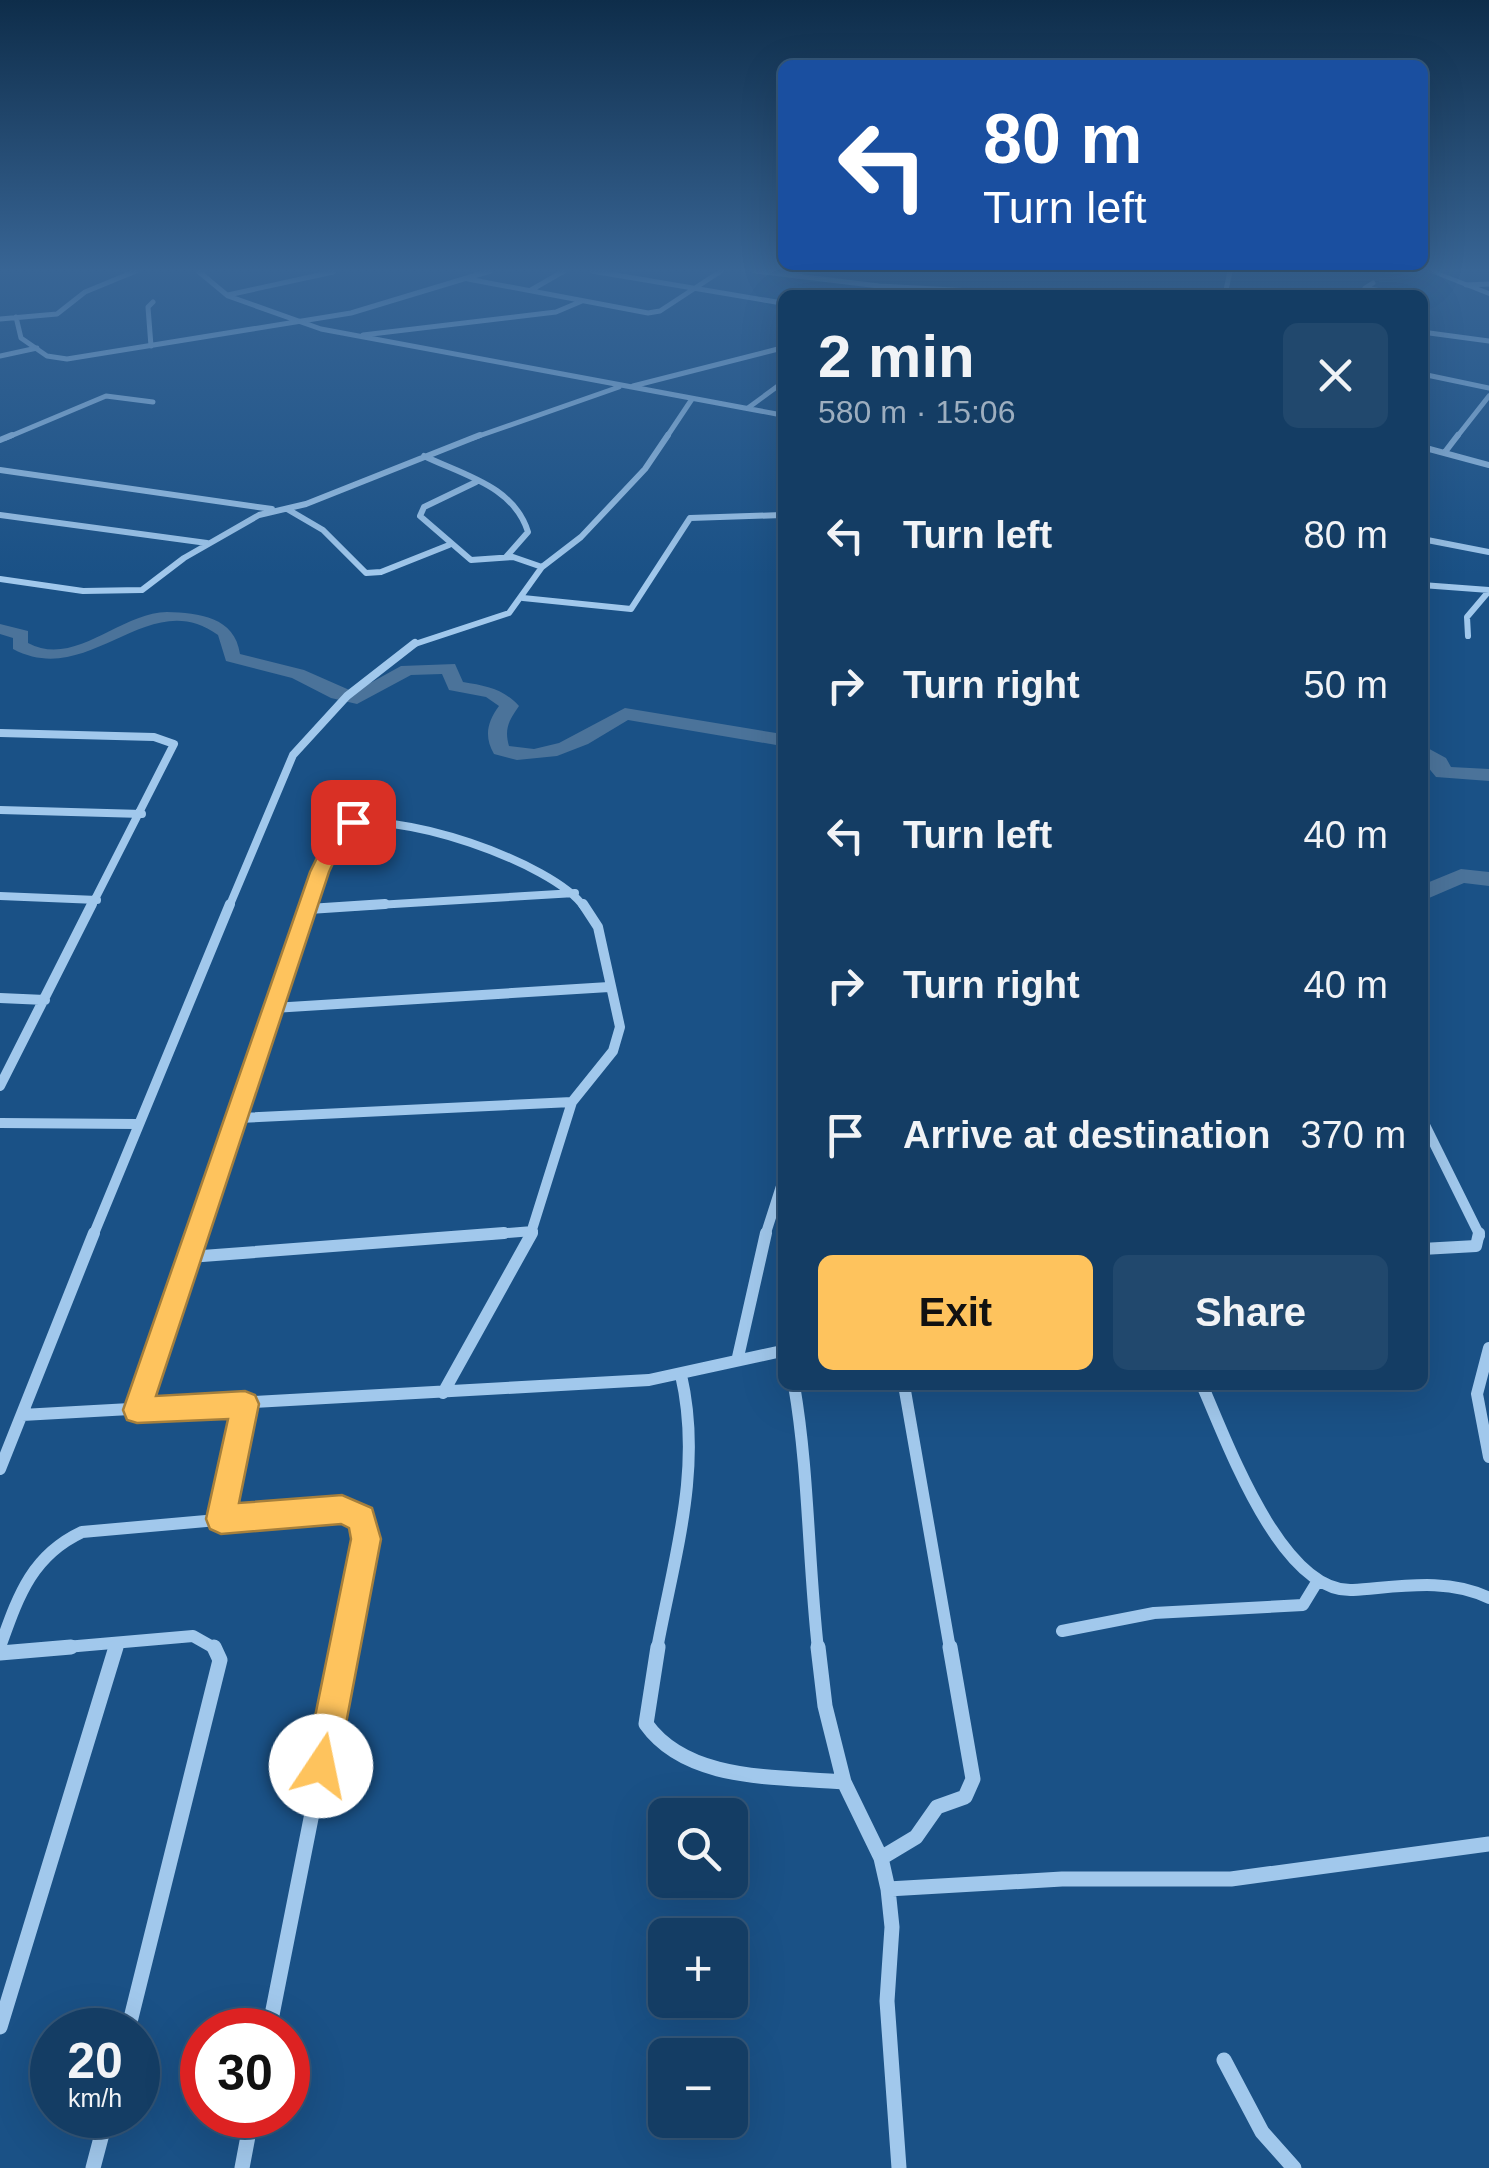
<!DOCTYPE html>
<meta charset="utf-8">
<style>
body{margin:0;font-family:Helvetica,sans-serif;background:#21486d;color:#f1f3f6;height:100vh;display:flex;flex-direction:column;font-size:38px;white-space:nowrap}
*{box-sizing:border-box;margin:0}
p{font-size:32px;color:#9daebf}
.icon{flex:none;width:55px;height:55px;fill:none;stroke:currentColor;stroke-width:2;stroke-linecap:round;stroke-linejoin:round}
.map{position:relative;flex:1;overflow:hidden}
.sheet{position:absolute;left:778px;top:290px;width:650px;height:1100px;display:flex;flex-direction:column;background:#143d64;border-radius:15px;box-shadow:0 10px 40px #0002,0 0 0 2px #335678}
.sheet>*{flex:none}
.banner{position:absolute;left:778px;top:60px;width:650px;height:210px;border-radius:15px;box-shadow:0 10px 40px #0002,0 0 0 2px #335678;background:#1a4fa0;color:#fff;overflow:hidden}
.tools{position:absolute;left:648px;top:1798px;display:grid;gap:20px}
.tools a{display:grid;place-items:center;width:100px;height:100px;border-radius:15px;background:#143d64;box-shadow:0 10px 40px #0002,0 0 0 2px #335678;font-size:50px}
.speed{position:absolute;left:30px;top:2008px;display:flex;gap:20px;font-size:50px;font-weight:700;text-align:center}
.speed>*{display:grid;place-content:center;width:130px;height:130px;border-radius:50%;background:#143d64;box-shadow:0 10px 40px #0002,0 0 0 2px #335678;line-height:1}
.speed small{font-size:25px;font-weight:400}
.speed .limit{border:15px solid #d22;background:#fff;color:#111}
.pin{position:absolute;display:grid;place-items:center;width:85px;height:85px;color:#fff;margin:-42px;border-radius:20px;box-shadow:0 5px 15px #0006}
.me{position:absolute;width:110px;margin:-55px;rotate:11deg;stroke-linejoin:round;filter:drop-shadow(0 0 8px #0008)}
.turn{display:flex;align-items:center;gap:35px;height:210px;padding:0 40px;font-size:45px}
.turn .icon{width:130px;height:130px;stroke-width:2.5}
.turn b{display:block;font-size:70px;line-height:85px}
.round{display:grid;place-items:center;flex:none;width:105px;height:105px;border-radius:15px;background:#21486d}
.overview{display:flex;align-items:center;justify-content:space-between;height:170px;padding:0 40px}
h1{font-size:60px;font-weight:600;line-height:75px}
.action{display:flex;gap:20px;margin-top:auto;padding:20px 40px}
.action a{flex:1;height:115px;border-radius:15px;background:#fec35d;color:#111;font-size:40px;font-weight:600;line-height:115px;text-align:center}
.action a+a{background:#21486d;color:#f1f3f6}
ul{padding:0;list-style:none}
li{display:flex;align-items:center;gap:30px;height:150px;padding:0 40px}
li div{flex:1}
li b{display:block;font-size:38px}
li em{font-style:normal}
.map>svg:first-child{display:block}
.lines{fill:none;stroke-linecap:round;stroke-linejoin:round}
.river{fill:#4b739a;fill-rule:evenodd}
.minor-far5{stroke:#a1c8ec;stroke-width:5}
.minor-far4{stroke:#a1c8ec;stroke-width:6}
.minor-far3{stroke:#a1c8ec;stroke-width:8}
.minor-far2{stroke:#a1c8ec;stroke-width:10}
.minor-far1{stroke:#a1c8ec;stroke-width:12}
.minor{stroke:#a1c8ec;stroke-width:15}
.tertiary{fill:#a1c8ec;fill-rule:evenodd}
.route{fill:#fec35d;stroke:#a57f3c;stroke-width:2.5}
</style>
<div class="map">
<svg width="1489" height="2168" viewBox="0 0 1489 2168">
<rect width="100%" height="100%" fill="#1a5186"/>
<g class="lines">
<path class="river" d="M 167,612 C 199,613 235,617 240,654 L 304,670 L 354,692 L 401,666 L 455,664 L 463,682 C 486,686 502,688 519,706 C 509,720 504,729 509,746 L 534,749 L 559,743 L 625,708 L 782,734 L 782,746 L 628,720 L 588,744 L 557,756 L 517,760 L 494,754 C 484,737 487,722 499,706 L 486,697 L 449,690 L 442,674 L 411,675 L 357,704 L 331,698 L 292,678 L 226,661 L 218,635 C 148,584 90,690 13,649 L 13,638 L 0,634 L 0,624 L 28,631 L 28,643 C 75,668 119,613 167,612 Z
M 1422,745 L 1446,758 L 1451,767 L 1489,769 L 1489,781 L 1436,777 L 1422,760 Z
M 1461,869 L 1489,872 L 1489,886 L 1464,883 L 1422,901 L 1422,885 Z"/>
<path class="minor-far5" d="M 198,271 L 228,296 L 321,329 L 782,415
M 592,271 L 782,303
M 755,271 L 879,286 L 1043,295
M 468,279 L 648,313 L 660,311 L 721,271
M 1373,283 L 1365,288 L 1402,295
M 1466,285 L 1489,284
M 531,290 L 564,271
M 228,295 L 333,272
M 1225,295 L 1230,271
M 16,317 L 21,338 L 47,356 L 67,359 L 351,313 L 490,271
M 0,319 L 57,314 L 85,292 L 136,271
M 1422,332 L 1489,341
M 363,335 L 556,312 L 582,301
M 151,346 L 148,307 L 153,302
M 0,356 L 37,348
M 1422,374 L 1489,388
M 633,386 L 782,348
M 748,408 L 782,383
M 6,438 L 106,396 L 153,402
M 473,438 L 619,387
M 666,438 L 692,399
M 1456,438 L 1489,396"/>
<path class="minor-far4" d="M 0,440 L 12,435
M 1422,447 L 1489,465
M 1445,452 L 1458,435
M 424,456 C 463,475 514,486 528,532 L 506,557
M 0,470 L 272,509
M 476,482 L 424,507 L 420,516 L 471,560 L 513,557 L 542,567
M 287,509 L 323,530 L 366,573 L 381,572 L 449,545
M 0,515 L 207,543
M 1422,539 L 1489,552
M 0,579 L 83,591 L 142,590 L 184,558 L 259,515 L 306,504 L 480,435
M 1422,585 L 1489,590
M 523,598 L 631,609 L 690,518 L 782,515
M 1468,636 L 1467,617 L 1489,591
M 412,645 L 509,613 L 542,567 L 581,537 L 645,469 L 668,435"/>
<path class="minor-far3" d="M 0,733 L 154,737 L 174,744 L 91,907
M 0,810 L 142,814
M 0,896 L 97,900
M 229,907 L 293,755 L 347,696 L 415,643
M 307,907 L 341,827 C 391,806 554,863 584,907
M 344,907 L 575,893"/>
<path class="minor-far2" d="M 309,909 L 385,904
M 0,998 L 45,1000
M 273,1008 L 609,987
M 0,1086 L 92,904
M 238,1118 L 572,1102
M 1422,1119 L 1480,1236
M 0,1123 L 137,1124
M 93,1236 L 230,904
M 196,1236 L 308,904
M 471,1236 L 533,1231
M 530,1236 L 572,1102 L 613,1051 L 620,1027 L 598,927 L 583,904
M 765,1236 L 782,1183"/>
<path class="minor-far1" d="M 1422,1249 L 1476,1246 L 1479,1233
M 189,1257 L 504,1233
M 1489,1348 L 1477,1394 L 1489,1457
M 738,1357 L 766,1233
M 794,1385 C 809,1472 808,1561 818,1649
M 904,1385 L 950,1649
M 1202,1385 C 1227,1441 1281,1594 1353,1590 C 1398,1587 1447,1577 1489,1598
M 443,1393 L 532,1233
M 137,1410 L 197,1233
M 22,1415 L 649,1380 L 782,1351
M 0,1469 L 94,1233
M 221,1519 L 245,1405
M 1062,1631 L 1154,1613 L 1303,1605 L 1317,1582
M 0,1647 C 18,1597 31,1556 82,1532 L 342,1509 L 362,1519 L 366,1539 L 344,1649
M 43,1649 L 193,1636 L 216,1649
M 115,1649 L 117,1643
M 657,1649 C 674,1557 703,1469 681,1375"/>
<path class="minor" d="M 658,1647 L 646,1724 C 688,1783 779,1776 844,1782
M 818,1647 L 825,1706 L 844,1782 L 881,1858 L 888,1889 L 892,1927 L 887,2001 L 899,2168
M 0,1653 L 71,1647
M 881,1858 L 916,1837 L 937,1807 L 965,1797 L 973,1779 L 950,1647
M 888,1889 L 1062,1879 L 1231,1879 L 1489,1844
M 0,2027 L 116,1647
M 128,2030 L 220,1660 L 214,1647
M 269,2030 L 345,1647
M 1224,2060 L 1262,2132 L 1294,2168
M 93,2168 L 107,2115
M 242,2168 L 252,2115"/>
<path class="tertiary" d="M 1426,271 L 1437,271 L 1489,291 L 1489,296 Z"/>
</g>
<linearGradient id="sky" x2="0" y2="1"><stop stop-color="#0e2d4a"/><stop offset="0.47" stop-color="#386595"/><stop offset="1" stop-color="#386595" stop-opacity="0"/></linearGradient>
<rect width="1489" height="575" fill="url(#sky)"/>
<path class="route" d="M 353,816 L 362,822 L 348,831 L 329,872 L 156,1396 L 245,1391 L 255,1395 L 259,1404 L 239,1503 L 342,1495 L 372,1508 L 381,1539 L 338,1766 L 333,1777 L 321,1782 L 309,1777 L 305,1766 L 351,1539 L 349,1528 L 341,1524 L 221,1534 L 210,1529 L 206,1519 L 228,1419 L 137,1423 L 127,1420 L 123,1410 L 310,872 L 334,823 Z"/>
</svg>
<div class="tools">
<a><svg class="icon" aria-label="search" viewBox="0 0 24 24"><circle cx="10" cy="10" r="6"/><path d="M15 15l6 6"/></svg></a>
<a>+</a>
<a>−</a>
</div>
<div class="speed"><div>20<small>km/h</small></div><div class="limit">30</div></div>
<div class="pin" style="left:353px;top:822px;background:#d93025"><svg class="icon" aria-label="arrive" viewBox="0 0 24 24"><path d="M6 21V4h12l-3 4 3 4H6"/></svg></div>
<svg class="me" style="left:321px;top:1766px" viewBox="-20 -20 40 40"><circle r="19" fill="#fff"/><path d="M0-13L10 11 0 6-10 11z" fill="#fec35d"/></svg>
<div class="banner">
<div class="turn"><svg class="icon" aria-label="left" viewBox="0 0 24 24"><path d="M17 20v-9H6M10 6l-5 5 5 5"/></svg><div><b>80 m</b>Turn left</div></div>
</div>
<section class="sheet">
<div class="overview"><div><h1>2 min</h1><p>580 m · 15:06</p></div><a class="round"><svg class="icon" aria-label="close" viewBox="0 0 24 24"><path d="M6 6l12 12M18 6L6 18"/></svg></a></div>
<ul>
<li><svg class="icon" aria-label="left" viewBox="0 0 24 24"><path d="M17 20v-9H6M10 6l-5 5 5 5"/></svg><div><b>Turn left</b></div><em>80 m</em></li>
<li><svg class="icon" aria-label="right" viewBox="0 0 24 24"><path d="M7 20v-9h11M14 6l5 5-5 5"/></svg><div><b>Turn right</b></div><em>50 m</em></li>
<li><svg class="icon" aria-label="left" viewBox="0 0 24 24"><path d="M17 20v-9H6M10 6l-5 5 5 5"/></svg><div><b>Turn left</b></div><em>40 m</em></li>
<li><svg class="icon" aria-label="right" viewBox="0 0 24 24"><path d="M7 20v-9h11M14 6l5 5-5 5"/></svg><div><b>Turn right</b></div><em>40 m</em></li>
<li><svg class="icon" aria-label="arrive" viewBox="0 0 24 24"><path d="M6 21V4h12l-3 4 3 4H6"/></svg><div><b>Arrive at destination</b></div><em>370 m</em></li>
</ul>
<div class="action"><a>Exit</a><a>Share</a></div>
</section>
</div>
